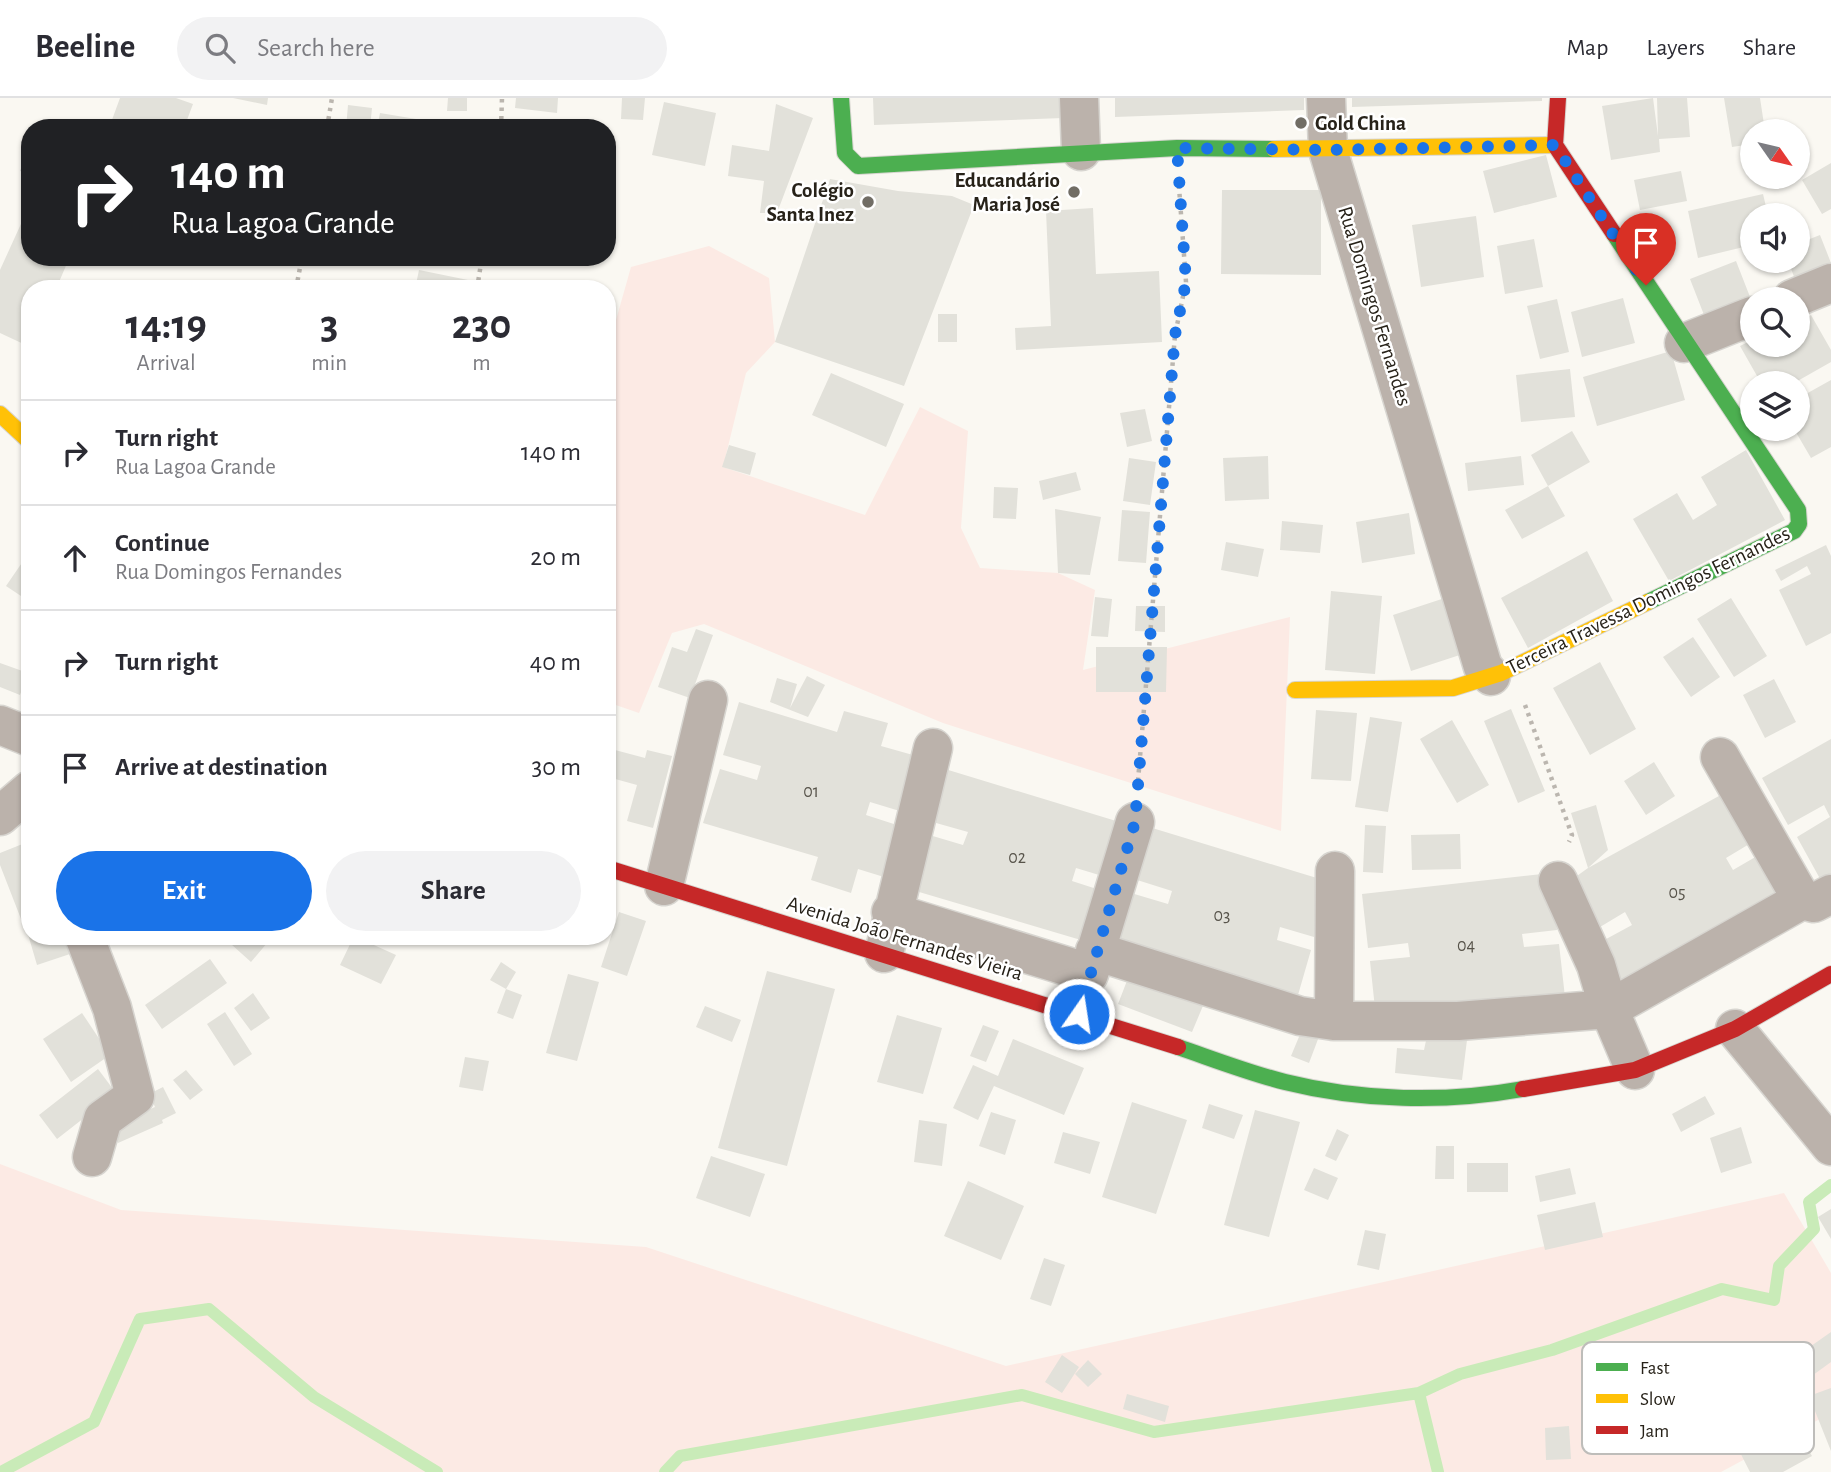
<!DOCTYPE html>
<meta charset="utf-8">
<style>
body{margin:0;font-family:"Alegreya Sans",sans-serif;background:#f2f2f3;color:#2b2b33;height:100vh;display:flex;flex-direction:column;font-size:26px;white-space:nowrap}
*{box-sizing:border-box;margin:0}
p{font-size:23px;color:#7c7c81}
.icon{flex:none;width:38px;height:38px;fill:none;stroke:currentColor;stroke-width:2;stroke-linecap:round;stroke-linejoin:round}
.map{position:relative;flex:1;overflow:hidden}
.panel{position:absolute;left:21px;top:182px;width:595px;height:665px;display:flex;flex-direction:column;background:#fff;border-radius:28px;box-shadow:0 2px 5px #0004}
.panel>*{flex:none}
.hud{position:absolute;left:21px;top:21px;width:595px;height:147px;border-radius:28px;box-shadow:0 2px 5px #0004;background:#202124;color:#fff;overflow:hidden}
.needle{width:46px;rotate:124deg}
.fabs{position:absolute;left:1740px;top:21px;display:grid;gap:14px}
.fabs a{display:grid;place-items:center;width:70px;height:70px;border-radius:50%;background:#fff;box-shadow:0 2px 5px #0004;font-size:35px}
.pin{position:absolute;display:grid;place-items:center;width:60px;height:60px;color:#fff;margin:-72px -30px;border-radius:50% 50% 50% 0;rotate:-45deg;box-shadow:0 0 7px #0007}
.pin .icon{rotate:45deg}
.me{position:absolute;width:77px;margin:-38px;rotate:13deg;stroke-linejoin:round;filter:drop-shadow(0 0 5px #0008)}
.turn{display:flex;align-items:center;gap:24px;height:147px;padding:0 35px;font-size:32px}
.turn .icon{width:91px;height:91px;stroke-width:2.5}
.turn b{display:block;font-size:49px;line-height:60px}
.eta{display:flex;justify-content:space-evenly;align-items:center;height:119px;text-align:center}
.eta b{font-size:42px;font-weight:700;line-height:49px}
.action{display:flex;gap:14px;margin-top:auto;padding:14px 35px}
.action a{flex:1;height:80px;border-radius:42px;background:#1a73e8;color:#fff;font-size:28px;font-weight:700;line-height:80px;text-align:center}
.action a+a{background:#f2f2f3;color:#2b2b33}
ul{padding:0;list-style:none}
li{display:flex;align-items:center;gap:21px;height:105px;padding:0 35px;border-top:2px solid #e1e1e2}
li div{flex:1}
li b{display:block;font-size:26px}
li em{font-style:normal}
header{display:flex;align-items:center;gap:42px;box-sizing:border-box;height:98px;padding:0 35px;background:#fff;border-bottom:2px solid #e1e1e2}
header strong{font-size:33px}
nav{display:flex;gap:38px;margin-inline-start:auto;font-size:24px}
.search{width:490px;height:63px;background:#f2f2f3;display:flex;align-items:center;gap:18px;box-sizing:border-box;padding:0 24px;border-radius:38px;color:#7c7c81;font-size:26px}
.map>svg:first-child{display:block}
.green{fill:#fceae4}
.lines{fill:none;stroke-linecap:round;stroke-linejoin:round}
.stream{stroke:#c9ebb8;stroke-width:12}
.building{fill:#e2e1da}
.street-casing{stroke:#d7d5d0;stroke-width:41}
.fast-casing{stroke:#d7d5d0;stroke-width:18}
.slow-casing{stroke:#d7d5d0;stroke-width:18}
.jam-casing{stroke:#d7d5d0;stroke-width:18}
.path{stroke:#bbb6af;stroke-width:4.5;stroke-dasharray:3.5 5;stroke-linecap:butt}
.street{stroke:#bbb2ab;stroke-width:38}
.fast{stroke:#4caf50;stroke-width:16}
.slow{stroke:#ffc107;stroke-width:16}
.jam{stroke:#c62828;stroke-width:16}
.route{stroke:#1a73e8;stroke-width:12;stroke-dasharray:0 21.6}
.poi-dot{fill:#716d65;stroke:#fff;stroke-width:2.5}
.labels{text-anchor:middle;stroke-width:5;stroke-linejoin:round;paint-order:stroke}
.number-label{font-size:18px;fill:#57534a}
.poi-label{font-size:21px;font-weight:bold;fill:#272219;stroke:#fff;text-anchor:end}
.street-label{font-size:21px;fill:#272219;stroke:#fff}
.key{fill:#fff;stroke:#bebdba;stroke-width:2}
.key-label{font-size:19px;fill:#272219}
</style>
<header>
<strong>Beeline</strong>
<div class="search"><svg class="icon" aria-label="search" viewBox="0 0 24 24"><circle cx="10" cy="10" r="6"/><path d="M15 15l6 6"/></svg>Search here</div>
<nav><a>Map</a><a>Layers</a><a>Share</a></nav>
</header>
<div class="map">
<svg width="1831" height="1374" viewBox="0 0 1831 1374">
<rect width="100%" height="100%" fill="#faf8f2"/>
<path class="green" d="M 709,148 L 769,180 L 775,244 L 746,275 L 723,369 L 865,417 L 920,309 L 968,333 L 961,430 L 980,470 L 1058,475 L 1095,492 L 1083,572 L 1290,519 L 1281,733 L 943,625 L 704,526 L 672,535 L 639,615 L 607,604 L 607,254 L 631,169 Z
M 0,1066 L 121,1112 L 646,1149 L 1006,1268 L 1784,1095 L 1831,1175 L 1831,1315 L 1721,1374 L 0,1374 Z"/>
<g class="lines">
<path class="stream" d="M 1419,1295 L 1438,1374
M 1,1374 L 94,1324 L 140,1221 L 209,1211 L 314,1299 L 437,1374
M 665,1374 L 680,1358 L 1022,1297 L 1154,1334 L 1419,1295 L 1460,1276 L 1552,1252 L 1722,1191 L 1774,1202 L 1779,1168 L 1814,1131 L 1809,1104 L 1831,1087"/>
</g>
<path class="building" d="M 120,0 L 176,0 L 193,6 L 184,30 L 109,30 Z
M 233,0 L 268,0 L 267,7 Z
M 448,0 L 467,0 L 467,13 L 447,13 Z
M 516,0 L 558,0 L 557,15 L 515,10 Z
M 622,0 L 645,0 L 643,22 L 621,21 Z
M 873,0 L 1062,0 L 1063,20 L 874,27 Z
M 1115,0 L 1304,0 L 1304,12 L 1115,19 Z
M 1352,0 L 1542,0 L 1542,3 L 1352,9 Z
M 1653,0 L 1658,38 L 1657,0 L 1687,0 L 1690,39 L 1659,41 L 1660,54 L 1611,62 L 1602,8 Z
M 1724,0 L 1760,0 L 1765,33 L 1752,33 L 1752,46 L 1732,49 Z
M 664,4 L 716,15 L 705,68 L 652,57 Z
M 776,6 L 813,20 L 777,115 L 760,115 L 764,83 L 728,78 L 732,47 L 769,53 Z
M 348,7 L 372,10 L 370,30 L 346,30 Z
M 380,15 L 428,23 L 427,30 L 377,30 Z
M 30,47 L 30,77 L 20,73 Z
M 1546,57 L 1557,99 L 1494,115 L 1483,73 Z
M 1831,65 L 1831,111 L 1822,116 L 1802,82 Z
M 1681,73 L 1687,103 L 1640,112 L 1634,82 Z
M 830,81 L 898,93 L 952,98 L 974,107 L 904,288 L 775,244 Z
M 1222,92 L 1321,92 L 1321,177 L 1221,176 Z
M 1763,96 L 1768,117 L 1752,117 L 1752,147 L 1698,160 L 1688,113 Z
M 30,106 L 30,159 L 59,159 L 68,163 L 56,191 L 30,191 L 30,249 L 0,235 L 0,172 Z
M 1093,110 L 1096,176 L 1159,173 L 1162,244 L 1016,252 L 1015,230 L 1051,228 L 1046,113 Z
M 1476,118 L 1484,179 L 1421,189 L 1412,127 Z
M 1820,137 L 1831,165 L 1831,176 L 1798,189 L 1788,163 L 1797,163 L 1797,146 Z
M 1534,141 L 1543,189 L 1505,196 L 1497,148 Z
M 1736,163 L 1752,204 L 1706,222 L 1690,181 Z
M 419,172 L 468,182 L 466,191 L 415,191 Z
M 1623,200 L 1635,245 L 1582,259 L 1571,214 Z
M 1557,201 L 1569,254 L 1540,261 L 1527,208 Z
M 938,216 L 957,216 L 957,244 L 938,244 Z
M 1811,217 L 1831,252 L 1831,264 L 1794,285 L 1761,285 L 1740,248 L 1752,242 L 1752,247 L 1797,247 L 1797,225 Z
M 1671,253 L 1685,302 L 1597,328 L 1583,279 Z
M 1570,271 L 1575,319 L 1521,324 L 1516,277 Z
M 831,275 L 904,306 L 886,349 L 812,317 Z
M 1831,282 L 1831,349 L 1811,360 L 1794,331 L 1797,331 L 1797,301 Z
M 1145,311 L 1152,343 L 1127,349 L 1120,315 Z
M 1572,333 L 1590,364 L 1548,388 L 1565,418 L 1522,441 L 1505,412 L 1548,388 L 1531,357 Z
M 729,347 L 756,355 L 750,377 L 722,369 Z
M 1746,352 L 1785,422 L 1669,483 L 1633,421 L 1677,395 L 1693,422 L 1717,407 L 1701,379 Z
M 1268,358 L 1269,401 L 1225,403 L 1223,360 Z
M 1521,358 L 1524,387 L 1468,393 L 1465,365 Z
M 1129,360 L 1156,364 L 1150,407 L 1123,403 Z
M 1076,374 L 1081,392 L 1043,402 L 1039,383 Z
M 994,389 L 1018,390 L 1016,421 L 993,420 Z
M 1055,411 L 1101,419 L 1090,477 L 1058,475 Z
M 1122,412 L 1150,414 L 1146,465 L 1118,463 Z
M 1409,415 L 1415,456 L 1362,465 L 1356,424 Z
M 1282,423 L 1323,427 L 1320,455 L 1280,452 Z
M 1226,444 L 1264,451 L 1258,479 L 1221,472 Z
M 1826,447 L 1831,458 L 1831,535 L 1806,548 L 1779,492 L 1811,476 L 1807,468 L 1781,483 L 1775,472 Z
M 30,453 L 30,504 L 6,488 Z
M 1587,453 L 1613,503 L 1528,550 L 1501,500 Z
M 1331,493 L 1382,498 L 1375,576 L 1325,572 Z
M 1454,497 L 1472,553 L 1411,573 L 1393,517 Z
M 1095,499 L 1112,501 L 1108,539 L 1091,538 Z
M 1731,500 L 1767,558 L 1734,579 L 1697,521 Z
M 1136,508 L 1165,508 L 1165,534 L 1135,533 Z
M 696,531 L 713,537 L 690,600 L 658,589 L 672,549 L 687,554 Z
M 1693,539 L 1720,579 L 1691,599 L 1663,559 Z
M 1096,549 L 1167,549 L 1166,594 L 1096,594 Z
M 1600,564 L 1636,631 L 1590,657 L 1553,590 Z
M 0,565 L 28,575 L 20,597 L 0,589 Z
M 807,578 L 825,587 L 808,619 L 770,604 L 777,580 L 797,586 L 790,610 Z
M 1774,581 L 1796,624 L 1765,640 L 1743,597 Z
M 739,604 L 837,634 L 844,613 L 888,625 L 881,648 L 920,659 L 903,714 L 870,704 L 866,717 L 900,728 L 884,779 L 858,771 L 851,795 L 811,782 L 818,759 L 703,725 L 720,671 L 757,682 L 761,668 L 723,657 Z
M 1511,611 L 1545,693 L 1518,705 L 1484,623 Z
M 1316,612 L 1357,615 L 1351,683 L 1311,681 Z
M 1370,619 L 1402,624 L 1388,714 L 1355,709 Z
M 1452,622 L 1489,687 L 1457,705 L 1420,641 Z
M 1831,641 L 1831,784 L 1824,788 L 1797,739 L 1830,719 L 1824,707 L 1788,727 L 1762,680 Z
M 615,652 L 645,660 L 647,652 L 672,658 L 653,730 L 627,723 L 637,687 L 608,679 Z
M 1654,664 L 1675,698 L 1646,717 L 1624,683 Z
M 945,671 L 1126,726 L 1109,780 L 1076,770 L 1072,783 L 1106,794 L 1091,845 L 909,791 L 926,736 L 963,747 L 968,734 L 929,723 Z
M 1728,693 L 1756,742 L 1726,760 L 1733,772 L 1764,754 L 1790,800 L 1625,895 L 1597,846 L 1632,827 L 1625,814 L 1590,835 L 1563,788 L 1588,770 Z
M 1596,707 L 1608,752 L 1588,770 L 1571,715 Z
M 1365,727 L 1386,728 L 1383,775 L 1363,774 Z
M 1149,729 L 1330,784 L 1314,839 L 1280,829 L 1277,842 L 1311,852 L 1296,904 L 1114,849 L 1131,795 L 1168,806 L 1172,793 L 1134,781 Z
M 1460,736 L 1461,771 L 1412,772 L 1411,737 Z
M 30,743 L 30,818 L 21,821 L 0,767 L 0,755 Z
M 1551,775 L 1557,832 L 1522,836 L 1524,849 L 1559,846 L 1565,899 L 1376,920 L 1370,863 L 1410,859 L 1408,845 L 1368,850 L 1362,796 Z
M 619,814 L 646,823 L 627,878 L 601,869 Z
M 30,832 L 30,838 L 75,838 L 79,853 L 37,867 L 27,833 Z
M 222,838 L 273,838 L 251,864 Z
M 354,838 L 396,857 L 381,886 L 340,867 Z
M 210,861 L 227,885 L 162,931 L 145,907 Z
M 501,864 L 516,874 L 506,891 L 490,882 Z
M 767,873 L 835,891 L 787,1068 L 718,1050 Z
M 1130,875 L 1205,903 L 1192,934 L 1118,906 Z
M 568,876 L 599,884 L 577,963 L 546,955 Z
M 506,891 L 522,897 L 513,921 L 497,915 Z
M 253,895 L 270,920 L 251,933 L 234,910 Z
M 705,908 L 741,922 L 732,944 L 696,929 Z
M 225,914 L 252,956 L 234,968 L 207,926 Z
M 82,915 L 110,957 L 71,984 L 43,941 Z
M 897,917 L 942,930 L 923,996 L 877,984 Z
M 1306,922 L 1323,928 L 1309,965 L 1291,958 Z
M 983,927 L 999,933 L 986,964 L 970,958 Z
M 1427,938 L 1467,942 L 1462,982 L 1395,975 L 1397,950 L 1424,952 Z
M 1013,941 L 1084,970 L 1064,1017 L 994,988 L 978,1022 L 953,1010 L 973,967 L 998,978 Z
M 465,959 L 489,963 L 483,993 L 459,989 Z
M 98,971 L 116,995 L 57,1041 L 39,1017 Z
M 186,972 L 203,992 L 190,1002 L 173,982 Z
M 163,989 L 176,1015 L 162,1022 L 163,1025 L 118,1045 L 111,1028 L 155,1009 L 149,996 Z
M 1705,998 L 1715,1016 L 1681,1034 L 1672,1016 Z
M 1132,1004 L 1187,1022 L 1156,1116 L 1102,1099 Z
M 1209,1006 L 1243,1017 L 1234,1041 L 1202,1030 Z
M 1255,1012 L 1300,1024 L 1269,1139 L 1224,1127 Z
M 991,1014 L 1016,1022 L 1005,1057 L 979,1048 Z
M 919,1022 L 947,1026 L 942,1068 L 914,1064 Z
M 1741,1029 L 1752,1065 L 1721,1075 L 1710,1040 Z
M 1337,1031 L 1349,1037 L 1336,1063 L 1325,1058 Z
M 1063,1034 L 1100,1044 L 1090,1076 L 1054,1065 Z
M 1436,1048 L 1454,1048 L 1454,1081 L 1435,1081 Z
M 711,1058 L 765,1076 L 750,1119 L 696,1100 Z
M 1467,1065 L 1508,1065 L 1508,1094 L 1467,1094 Z
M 1314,1070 L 1338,1080 L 1328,1102 L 1304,1092 Z
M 1570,1070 L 1576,1096 L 1540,1104 L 1535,1078 Z
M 968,1083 L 1024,1108 L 1001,1162 L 944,1138 Z
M 1595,1104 L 1603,1139 L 1545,1152 L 1537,1117 Z
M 1831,1111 L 1831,1141 L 1818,1119 Z
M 1365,1132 L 1386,1136 L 1379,1172 L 1357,1167 Z
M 1044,1160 L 1065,1167 L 1051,1208 L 1030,1201 Z
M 1831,1234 L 1831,1264 L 1809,1280 L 1794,1260 Z
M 1062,1257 L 1079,1269 L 1062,1295 L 1045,1284 Z
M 1088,1262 L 1102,1276 L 1088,1289 L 1075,1276 Z
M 1831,1290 L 1831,1353 L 1809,1298 Z
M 1777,1294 L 1812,1358 L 1783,1374 L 1750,1374 L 1724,1323 Z
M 1127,1296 L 1169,1308 L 1165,1324 L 1123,1311 Z
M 1569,1328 L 1571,1361 L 1546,1362 L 1545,1330 Z"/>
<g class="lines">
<defs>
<path id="street" d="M 1079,0 L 1081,53
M 1326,0 L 1328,52 L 1483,569 L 1491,578
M 1792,201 L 1831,185
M 1684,245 L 1752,218
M 0,627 L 30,639
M 1720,659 L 1802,802 L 1814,805 L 1831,796
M 0,718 L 30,692
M 1558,783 L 1596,867 L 1609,911 L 1635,972
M 664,788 L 708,602
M 891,814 L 1089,875
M 84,838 L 112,910 L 135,998 L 103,1021 L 92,1059
M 1095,853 L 1300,918 L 1334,923 L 1458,923 L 1609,911 L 1802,802
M 884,855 L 933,650
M 1089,876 L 1135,724
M 1334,923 L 1335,773
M 1735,931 L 1831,1048"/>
<path id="fast" d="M 841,0 L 845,55 L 858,68 L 1177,50 L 1274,51
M 1614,136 L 1798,412 L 1799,426 L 1794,433 L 1648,504
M 1178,949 C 1213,961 1249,975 1285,984 C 1361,1003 1445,1005 1523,991"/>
<path id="slow" d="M 1274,51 L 1555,47
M 0,316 L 30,344
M 1295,592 L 1453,590 L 1501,575 L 1648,504"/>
<path id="jam" d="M 1558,0 L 1555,47 L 1614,136
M 607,770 L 1178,949
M 1523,991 L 1635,972 L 1735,931 L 1831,876"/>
</defs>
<use href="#street" class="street-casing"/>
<use href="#fast" class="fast-casing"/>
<use href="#slow" class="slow-casing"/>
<use href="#jam" class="jam-casing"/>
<path class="path" d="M 327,30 L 332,0
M 501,30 L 502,0
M 296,191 L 302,159
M 477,191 L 482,159
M 1525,607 L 1572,737 L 1569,744
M 1138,683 L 1175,237 L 1186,184 L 1179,89"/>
<use href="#street" class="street"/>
<use href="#fast" class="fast"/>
<use href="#slow" class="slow"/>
<use href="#jam" class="jam"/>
</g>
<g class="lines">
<path class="route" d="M 1079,916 L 1135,724 L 1175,237 L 1186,184 L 1177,50 L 1328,52 L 1555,47 L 1646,187"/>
</g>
<g class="poi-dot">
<circle cx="1301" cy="25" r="7"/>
<circle cx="1074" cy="94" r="7"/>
<circle cx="868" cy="104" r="7"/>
</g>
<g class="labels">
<g class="number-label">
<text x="811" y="699">01</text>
<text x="1017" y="765">02</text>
<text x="1677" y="800">05</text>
<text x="1222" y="823">03</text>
<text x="1466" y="853">04</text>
</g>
<g class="poi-label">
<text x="1315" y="32" text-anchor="start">Gold China</text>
<text x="1060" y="89">Educandário<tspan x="1060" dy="24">Maria José</tspan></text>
<text x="854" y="99">Colégio<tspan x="854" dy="24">Santa Inez</tspan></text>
</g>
<g class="street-label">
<text transform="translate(1375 208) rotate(73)" y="7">Rua Domingos Fernandes</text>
<text transform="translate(1648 502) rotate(-26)" y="7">Terceira Travessa Domingos Fernandes</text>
<text transform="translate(905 840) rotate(17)" y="7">Avenida João Fernandes Vieira</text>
</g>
</g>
<rect x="1582" y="1244" width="232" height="112" rx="10" class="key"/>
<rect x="1596" y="1265" width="32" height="8" fill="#4caf50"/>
<rect x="1596" y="1296" width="32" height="9" fill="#ffc107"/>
<rect x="1596" y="1328" width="32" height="8" fill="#c62828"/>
<g class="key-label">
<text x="1640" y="1276">Fast</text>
<text x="1640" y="1307">Slow</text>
<text x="1640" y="1339">Jam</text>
</g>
</svg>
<div class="fabs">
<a><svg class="needle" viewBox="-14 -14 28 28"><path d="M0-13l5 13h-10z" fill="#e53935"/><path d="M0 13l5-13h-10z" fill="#7c7c81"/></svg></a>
<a><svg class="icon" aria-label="sound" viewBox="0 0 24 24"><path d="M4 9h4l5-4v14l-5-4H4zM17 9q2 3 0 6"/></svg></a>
<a><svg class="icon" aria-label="search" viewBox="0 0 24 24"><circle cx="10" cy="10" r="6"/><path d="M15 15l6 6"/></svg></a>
<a><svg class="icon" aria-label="layers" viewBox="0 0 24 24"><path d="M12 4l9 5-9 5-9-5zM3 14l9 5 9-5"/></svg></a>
</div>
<div class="pin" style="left:1646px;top:187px;background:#d93025"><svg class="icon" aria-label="arrive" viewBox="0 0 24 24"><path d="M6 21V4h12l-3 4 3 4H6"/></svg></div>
<svg class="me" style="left:1079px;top:916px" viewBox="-20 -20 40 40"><circle r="17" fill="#1a73e8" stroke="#fff" stroke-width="3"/><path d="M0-11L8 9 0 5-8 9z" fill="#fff"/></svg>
<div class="hud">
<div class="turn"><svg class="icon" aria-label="right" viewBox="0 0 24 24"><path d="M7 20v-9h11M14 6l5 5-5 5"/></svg><div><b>140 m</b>Rua Lagoa Grande</div></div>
</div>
<section class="panel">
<div class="eta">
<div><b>14:19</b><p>Arrival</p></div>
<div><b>3</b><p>min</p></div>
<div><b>230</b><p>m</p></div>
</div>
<ul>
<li><svg class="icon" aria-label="right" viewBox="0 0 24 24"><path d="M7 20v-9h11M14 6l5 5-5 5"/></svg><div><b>Turn right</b><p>Rua Lagoa Grande</p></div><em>140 m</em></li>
<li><svg class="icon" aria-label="ahead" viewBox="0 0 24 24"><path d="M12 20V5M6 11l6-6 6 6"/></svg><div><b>Continue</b><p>Rua Domingos Fernandes</p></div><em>20 m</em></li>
<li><svg class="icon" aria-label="right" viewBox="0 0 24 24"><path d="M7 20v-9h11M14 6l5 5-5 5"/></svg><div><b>Turn right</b></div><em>40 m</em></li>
<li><svg class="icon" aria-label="arrive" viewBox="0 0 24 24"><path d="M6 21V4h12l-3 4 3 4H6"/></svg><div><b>Arrive at destination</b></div><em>30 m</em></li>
</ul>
<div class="action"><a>Exit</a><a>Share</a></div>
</section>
</div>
